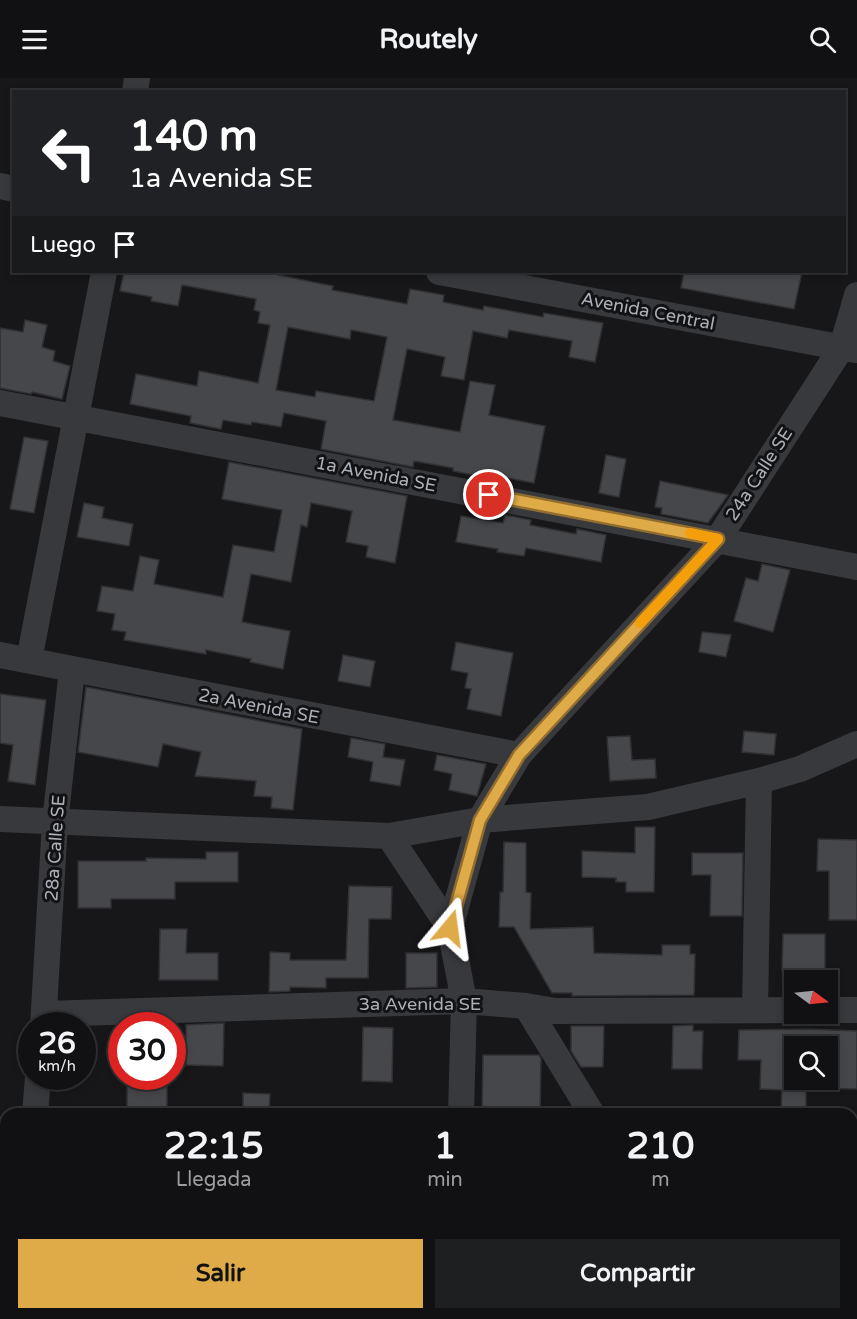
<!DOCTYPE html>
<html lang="es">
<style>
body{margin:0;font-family:"Varela Round",sans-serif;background:#1e1f21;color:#f1f3f6;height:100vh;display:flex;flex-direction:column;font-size:22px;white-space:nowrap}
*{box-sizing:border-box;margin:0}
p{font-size:20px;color:#9c9da0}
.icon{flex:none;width:33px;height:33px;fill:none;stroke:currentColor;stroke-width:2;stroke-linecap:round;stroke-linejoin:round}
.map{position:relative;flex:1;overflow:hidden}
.panel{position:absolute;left:0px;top:1030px;width:858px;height:212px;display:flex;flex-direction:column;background:#111113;border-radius:18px 18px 0 0;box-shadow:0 3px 9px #0003,0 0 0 2px #303133}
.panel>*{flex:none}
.hud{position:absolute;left:12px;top:12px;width:834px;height:183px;border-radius:0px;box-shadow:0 3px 9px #0003,0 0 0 2px #303133;background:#202124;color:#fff;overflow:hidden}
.needle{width:39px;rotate:105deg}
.fabs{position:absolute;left:784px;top:892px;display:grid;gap:12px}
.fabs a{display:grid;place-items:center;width:54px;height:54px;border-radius:0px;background:#111113;box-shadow:0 3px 9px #0003,0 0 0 2px #303133;font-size:30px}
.speed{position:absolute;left:18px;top:934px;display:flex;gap:12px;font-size:30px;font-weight:700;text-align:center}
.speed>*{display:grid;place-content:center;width:78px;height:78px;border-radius:50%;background:#111113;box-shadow:0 3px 9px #0003,0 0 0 2px #303133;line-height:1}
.speed small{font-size:15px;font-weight:400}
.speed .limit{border:9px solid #d22;background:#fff;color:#111}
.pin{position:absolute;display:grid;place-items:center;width:51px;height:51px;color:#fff;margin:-26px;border:3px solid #fff;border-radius:50%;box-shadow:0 2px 6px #0007}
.me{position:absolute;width:66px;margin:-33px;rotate:16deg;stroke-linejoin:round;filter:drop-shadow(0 0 4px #0008)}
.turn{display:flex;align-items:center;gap:21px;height:126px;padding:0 18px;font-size:27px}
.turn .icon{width:78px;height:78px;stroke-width:2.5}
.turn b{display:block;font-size:42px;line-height:51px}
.then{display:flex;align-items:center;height:57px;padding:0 18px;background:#0003;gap:12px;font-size:22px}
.eta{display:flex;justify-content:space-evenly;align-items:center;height:102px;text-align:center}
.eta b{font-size:36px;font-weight:700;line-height:42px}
.cta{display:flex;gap:12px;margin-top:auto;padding:12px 18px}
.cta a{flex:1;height:69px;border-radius:0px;background:#dfaa48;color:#111;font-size:24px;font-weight:700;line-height:69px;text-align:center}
.cta a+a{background:#1e1f21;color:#f1f3f6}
header{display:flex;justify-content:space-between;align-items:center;height:78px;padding:0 18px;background:#111113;font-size:27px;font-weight:700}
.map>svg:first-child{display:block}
.building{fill:#46474b;stroke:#313134;stroke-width:1.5;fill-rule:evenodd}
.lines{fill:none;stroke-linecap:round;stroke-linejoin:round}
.street{stroke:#38393d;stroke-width:26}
.route-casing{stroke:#916e2f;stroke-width:15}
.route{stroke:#dfaa48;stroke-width:10}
.slow{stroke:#f59e0b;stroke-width:10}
.labels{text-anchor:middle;stroke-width:6;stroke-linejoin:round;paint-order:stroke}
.street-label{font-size:18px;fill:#abafb7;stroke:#121214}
</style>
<header><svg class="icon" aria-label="menu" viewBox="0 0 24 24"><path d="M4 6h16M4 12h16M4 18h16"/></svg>Routely<svg class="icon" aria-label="search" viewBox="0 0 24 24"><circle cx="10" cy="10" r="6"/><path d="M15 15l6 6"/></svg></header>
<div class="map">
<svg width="857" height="1241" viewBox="0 0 857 1241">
<rect width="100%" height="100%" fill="#171719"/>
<path class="building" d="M 124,194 L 279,194 L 278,197 L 333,208 L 332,212 L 407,226 L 410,211 L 444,217 L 443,224 L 483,232 L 484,228 L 543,239 L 544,235 L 603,245 L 595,284 L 569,279 L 572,263 L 509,252 L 507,260 L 473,253 L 464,302 L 441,298 L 445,279 L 407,271 L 393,342 L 460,354 L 470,303 L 495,307 L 489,337 L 545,348 L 534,405 L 478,394 L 478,398 L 453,393 L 453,390 L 414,383 L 413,389 L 321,371 L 326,343 L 284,335 L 281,349 L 252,344 L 251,347 L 223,342 L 221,351 L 190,345 L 191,338 L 130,326 L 136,296 L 197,308 L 199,293 L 258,305 L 270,247 L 258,245 L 260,234 L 254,232 L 256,221 L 182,207 L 178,228 L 151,223 L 152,219 L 120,213 ZM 288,249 L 350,261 L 351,252 L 387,259 L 374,323 L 316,313 L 315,319 L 276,312 Z
M 684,194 L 802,194 L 794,231 L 681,210 Z
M 25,242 L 47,247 L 42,269 L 55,273 L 53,283 L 70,288 L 62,321 L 32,314 L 31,316 L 0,310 L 0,250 L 23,254 Z
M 24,359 L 48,363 L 34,435 L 10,431 Z
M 606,377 L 626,381 L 619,419 L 599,415 Z
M 229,384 L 407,418 L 395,485 L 366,479 L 368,468 L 346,464 L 352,433 L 311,425 L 307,449 L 301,447 L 291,504 L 251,496 L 242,544 L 290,553 L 283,591 L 250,584 L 251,581 L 206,572 L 206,576 L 124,562 L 126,554 L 112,552 L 115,536 L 97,533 L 102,508 L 133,513 L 140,478 L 159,482 L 154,506 L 223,519 L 233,467 L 274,474 L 282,432 L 222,421 Z
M 660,403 L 728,417 L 708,445 L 661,436 L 662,430 L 655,429 Z
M 84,425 L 104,429 L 102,440 L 133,446 L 129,468 L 77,459 Z
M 505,437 L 531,442 L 530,447 L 576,456 L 577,451 L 606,457 L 601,484 L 526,470 L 524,478 L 497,474 L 498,471 L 456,464 L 461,438 L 503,445 Z
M 762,486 L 790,492 L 773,554 L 734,543 L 746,500 L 758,503 Z
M 702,554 L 731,557 L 726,579 L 699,574 Z
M 456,564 L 513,575 L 501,638 L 467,631 L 471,611 L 465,610 L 468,595 L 451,592 Z
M 343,577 L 375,583 L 370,609 L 338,603 Z
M 86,609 L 302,651 L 293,732 L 271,730 L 272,719 L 254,718 L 256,703 L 195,698 L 201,674 L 163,666 L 158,689 L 78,674 Z
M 0,616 L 46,622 L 35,707 L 8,703 L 13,667 L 0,665 Z
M 744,653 L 776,656 L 774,677 L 742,674 Z
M 630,658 L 632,682 L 655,681 L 656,700 L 610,703 L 607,659 Z
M 351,660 L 385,666 L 383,679 L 405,682 L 400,708 L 370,703 L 373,684 L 348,679 Z
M 437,677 L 486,686 L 477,718 L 449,712 L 452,696 L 434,692 Z
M 635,749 L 655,749 L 654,814 L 626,814 L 626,804 L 616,804 L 616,800 L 582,799 L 582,773 L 635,775 Z
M 818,761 L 857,762 L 857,842 L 829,842 L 829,793 L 817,793 Z
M 504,764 L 526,765 L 526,814 L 531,815 L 530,851 L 593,849 L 594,875 L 662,877 L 662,867 L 690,867 L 690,876 L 695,876 L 694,917 L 572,918 L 572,915 L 552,915 L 514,849 L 499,849 L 500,814 L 503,814 Z
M 206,774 L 238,774 L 238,804 L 175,804 L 175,821 L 111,821 L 111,830 L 78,830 L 78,783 L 146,783 L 146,780 L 206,781 Z
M 692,775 L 743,775 L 742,838 L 710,838 L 711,797 L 692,797 Z
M 349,808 L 392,809 L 391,841 L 369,841 L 368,900 L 326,900 L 326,910 L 290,909 L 290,913 L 269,914 L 270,874 L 290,875 L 290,882 L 346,882 Z
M 160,851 L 187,851 L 186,875 L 218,875 L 218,902 L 159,902 Z
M 783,856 L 825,856 L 825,893 L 782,892 Z
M 406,875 L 437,875 L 437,909 L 406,910 Z
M 224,945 L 223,988 L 186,987 L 186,947 Z
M 693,947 L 693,953 L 703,953 L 702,991 L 672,991 L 673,948 Z
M 571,948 L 604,948 L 603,989 L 581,989 L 571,973 Z
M 363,949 L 393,950 L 392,1004 L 362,1003 Z
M 808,951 L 857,953 L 857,1011 L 806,1010 L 806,1036 L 781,1036 L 782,1012 L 760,1011 L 761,982 L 738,982 L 739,952 ZM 795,969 L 828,969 L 828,1002 L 795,1002 Z
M 483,977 L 539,977 L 541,981 L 540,1036 L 482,1036 Z
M 127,1000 L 167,1001 L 167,1036 L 127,1036 Z
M 243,1015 L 270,1016 L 269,1036 L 243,1036 Z"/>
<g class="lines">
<path class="street" d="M 135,14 L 137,0
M 0,108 L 14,111
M 439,194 L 855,272
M 0,325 L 857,489
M 0,577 L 519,677
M 29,582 L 104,194
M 0,741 L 389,758 L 480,742 L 648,729 L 759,703 L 800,691 L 857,666
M 389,758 L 450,850
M 526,928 L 592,1036
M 755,932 L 759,703
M 828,932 L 857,932
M 44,936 L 464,923 L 526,928 L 555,933 L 795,932
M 43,948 L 55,744 L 72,592
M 35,1036 L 38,999
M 461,1036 L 464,923 L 450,850 L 480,742 L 519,677 L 718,461 L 842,269 L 857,217
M 852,1080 L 857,1080
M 852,1232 L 857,1232
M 16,1241 L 16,1236
M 454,1241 L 455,1236"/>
</g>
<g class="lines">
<defs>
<path id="route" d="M 450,850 L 480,742 L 519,677 L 718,461 L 489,417"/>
</defs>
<use href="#route" class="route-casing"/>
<use href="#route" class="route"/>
<path class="slow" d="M 640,545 L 718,461 L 690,455"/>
</g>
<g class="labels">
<g class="street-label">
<text transform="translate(648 233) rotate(11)" y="6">Avenida Central</text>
<text transform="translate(376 396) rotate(11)" y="6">1a Avenida SE</text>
<text transform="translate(759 396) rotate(-57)" y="6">24a Calle SE</text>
<text transform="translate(259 628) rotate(11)" y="6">2a Avenida SE</text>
<text transform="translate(55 770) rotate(-86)" y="6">28a Calle SE</text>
<text x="420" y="932">3a Avenida SE</text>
</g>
</g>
</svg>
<div class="fabs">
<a><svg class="needle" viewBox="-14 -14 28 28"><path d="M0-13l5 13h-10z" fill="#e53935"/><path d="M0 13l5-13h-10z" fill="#9c9da0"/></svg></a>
<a><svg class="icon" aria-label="search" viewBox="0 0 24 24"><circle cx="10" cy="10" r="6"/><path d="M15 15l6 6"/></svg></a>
</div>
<div class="speed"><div>26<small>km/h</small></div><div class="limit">30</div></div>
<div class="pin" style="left:489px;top:417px;background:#d93025"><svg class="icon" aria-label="arrive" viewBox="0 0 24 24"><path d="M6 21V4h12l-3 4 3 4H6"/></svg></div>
<svg class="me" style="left:450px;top:850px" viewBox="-20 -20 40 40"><path d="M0-17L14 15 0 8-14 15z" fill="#dfaa48" stroke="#fff" stroke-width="4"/></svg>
<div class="hud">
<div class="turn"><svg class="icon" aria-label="left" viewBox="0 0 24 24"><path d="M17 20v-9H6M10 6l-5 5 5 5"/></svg><div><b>140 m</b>1a Avenida SE</div></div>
<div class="then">Luego<svg class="icon" aria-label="arrive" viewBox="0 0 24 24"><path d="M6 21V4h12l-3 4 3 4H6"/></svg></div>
</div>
<section class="panel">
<div class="eta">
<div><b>22:15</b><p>Llegada</p></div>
<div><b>1</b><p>min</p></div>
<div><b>210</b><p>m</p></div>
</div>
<div class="cta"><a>Salir</a><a>Compartir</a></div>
</section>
</div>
